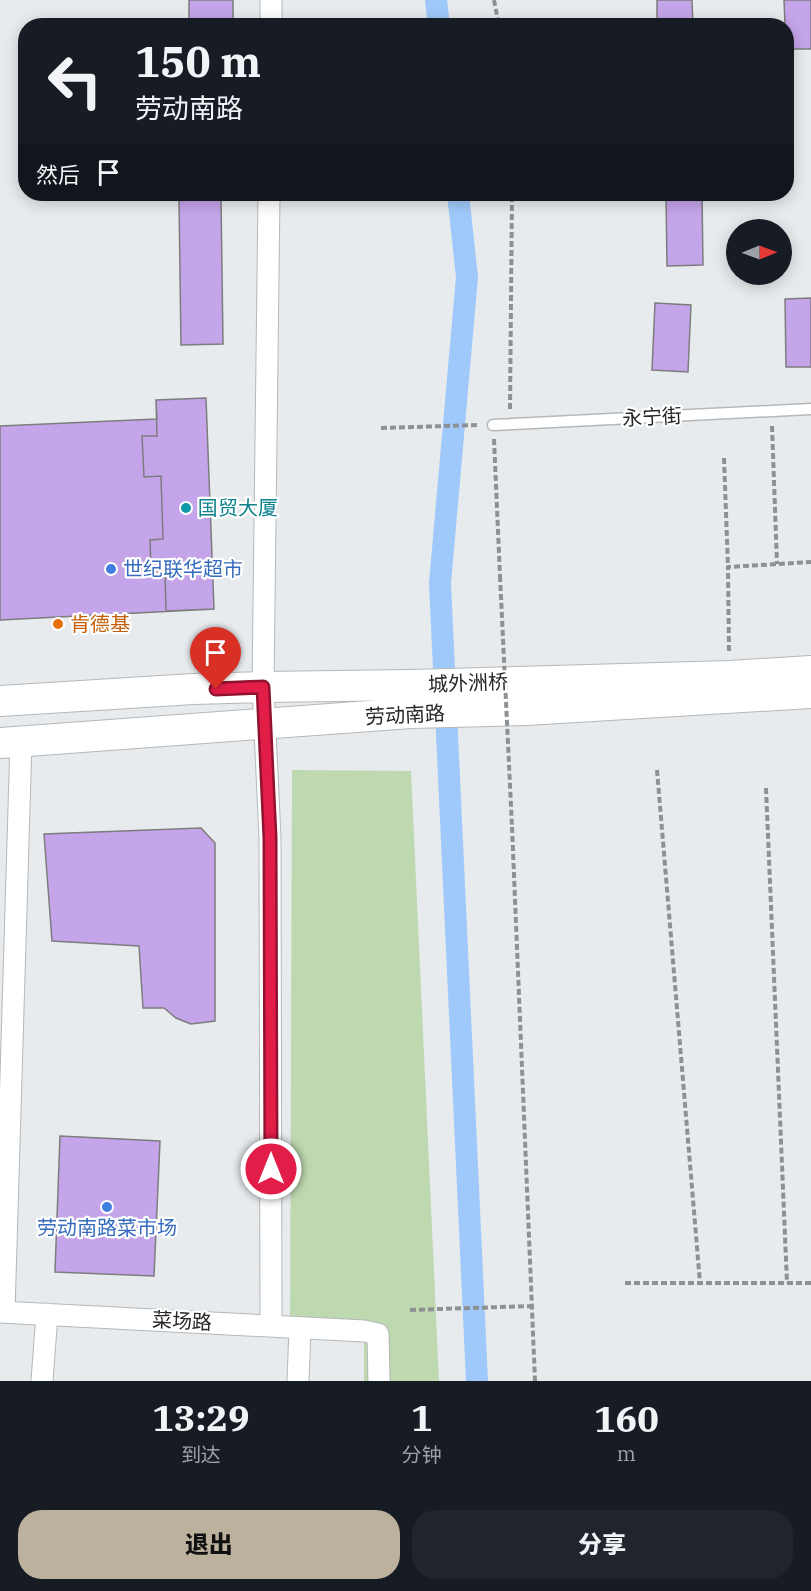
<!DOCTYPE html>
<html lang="zh">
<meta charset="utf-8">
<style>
body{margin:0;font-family:"IBM Plex Serif","Noto Sans SC",serif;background:#20242c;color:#f1f3f6;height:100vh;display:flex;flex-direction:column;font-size:22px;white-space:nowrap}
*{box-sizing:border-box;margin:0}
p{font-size:20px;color:#9ea1a6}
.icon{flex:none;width:33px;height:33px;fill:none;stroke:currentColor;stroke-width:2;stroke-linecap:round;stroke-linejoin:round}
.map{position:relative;height:1381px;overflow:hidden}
.panel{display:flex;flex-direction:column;background:#171b24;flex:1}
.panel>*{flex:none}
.top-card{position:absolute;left:18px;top:18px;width:776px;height:183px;border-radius:24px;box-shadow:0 3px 15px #0003;background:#171b24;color:#f1f3f6;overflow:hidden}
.needle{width:39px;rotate:89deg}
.fabs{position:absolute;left:726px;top:219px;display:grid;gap:12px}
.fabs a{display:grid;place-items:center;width:66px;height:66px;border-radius:50%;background:#171b24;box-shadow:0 3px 15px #0003;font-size:30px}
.pin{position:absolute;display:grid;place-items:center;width:51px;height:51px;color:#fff;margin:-62px -26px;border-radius:50% 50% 50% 0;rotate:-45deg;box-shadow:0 0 6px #0007}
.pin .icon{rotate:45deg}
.me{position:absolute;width:66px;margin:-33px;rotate:0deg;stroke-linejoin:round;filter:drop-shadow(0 0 4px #0008)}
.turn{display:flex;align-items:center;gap:21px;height:126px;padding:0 18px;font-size:27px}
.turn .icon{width:78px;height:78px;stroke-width:2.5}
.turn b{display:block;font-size:42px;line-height:51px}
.then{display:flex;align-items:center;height:57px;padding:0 18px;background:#0003;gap:12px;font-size:22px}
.eta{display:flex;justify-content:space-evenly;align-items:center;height:102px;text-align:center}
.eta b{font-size:36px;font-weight:800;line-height:42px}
.action{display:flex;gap:12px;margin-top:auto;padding:12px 18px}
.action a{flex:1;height:69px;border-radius:24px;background:#bbb19d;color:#111;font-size:24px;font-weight:800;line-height:69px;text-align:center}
.action a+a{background:#20242c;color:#f1f3f6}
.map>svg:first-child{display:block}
.green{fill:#bed8af}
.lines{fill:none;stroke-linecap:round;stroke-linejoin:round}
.canal{stroke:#a0c9fb;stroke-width:22}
.building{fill:#c5a5ea;stroke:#7d7c7f;stroke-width:1.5}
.lane-casing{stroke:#b5b8bb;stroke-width:13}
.street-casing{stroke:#b5b8bb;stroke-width:23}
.secondary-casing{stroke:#b5b8bb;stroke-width:32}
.path{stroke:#8e9193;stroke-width:4;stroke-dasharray:6 3;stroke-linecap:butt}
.lane{stroke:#fff;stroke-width:10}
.street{stroke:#fff;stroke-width:21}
.secondary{stroke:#fff;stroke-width:30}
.path-bridge{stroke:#8e9193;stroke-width:4;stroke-dasharray:6 3;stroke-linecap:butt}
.route-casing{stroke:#92132f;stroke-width:15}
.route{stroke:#e11d48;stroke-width:10}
.culture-dot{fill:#0f9aa8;stroke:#fff;stroke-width:2}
.shop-dot{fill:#3f7fe0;stroke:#fff;stroke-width:2}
.food-dot{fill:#e8710a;stroke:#fff;stroke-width:2}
.labels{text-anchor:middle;stroke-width:4.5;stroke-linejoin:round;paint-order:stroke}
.street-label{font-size:20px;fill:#262728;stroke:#fff}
.culture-label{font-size:20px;fill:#0d838f;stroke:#fff;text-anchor:start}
.shop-label{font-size:20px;fill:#366cbe;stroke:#fff;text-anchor:start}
.food-label{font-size:20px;fill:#c56008;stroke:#fff;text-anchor:start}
</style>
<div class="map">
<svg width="811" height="1381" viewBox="0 0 811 1381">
<rect width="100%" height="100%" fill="#e7ebed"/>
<path class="green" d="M 292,770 L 411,771 L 439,1381 L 364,1381 L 364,1331 L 290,1327 Z"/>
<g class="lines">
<path class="canal" d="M 436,0 L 439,26
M 458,194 L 467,277 L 440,583 L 477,1381"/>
</g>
<path class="building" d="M 189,0 L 233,0 L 233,26 L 189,26 Z
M 657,0 L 692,0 L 693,26 L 657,26 Z
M 784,0 L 811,0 L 811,49 L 786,49 Z
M 666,194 L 702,194 L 703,265 L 667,266 Z
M 221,199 L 223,344 L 181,345 L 179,200 Z
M 811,298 L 811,367 L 786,367 L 785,299 Z
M 655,303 L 691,305 L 688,372 L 652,370 Z
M 206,398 L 214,609 L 166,611 L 165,571 L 151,571 L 150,540 L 163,539 L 161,476 L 144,477 L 142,436 L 157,436 L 156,400 Z
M 206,398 L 214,609 L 0,620 L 0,426 L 157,419 L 156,400 Z
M 201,828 L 215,843 L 215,1021 L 191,1024 L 176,1018 L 164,1008 L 143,1008 L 139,946 L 52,941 L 44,834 Z
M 60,1136 L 160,1141 L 154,1276 L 55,1272 Z"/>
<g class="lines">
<defs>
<path id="lane" d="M 493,425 L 811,409"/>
<path id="street" d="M 271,26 L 271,0
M 269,194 L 263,687 L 270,838 L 271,1325
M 0,1312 L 364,1331 L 378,1334 L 379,1381
M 4,1312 L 21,741
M 42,1381 L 47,1314
M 298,1381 L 300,1328"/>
<path id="secondary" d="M 0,701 L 193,689 L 263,687 L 411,685 L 730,676 L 811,671
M 0,743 L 411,713 L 526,710 L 811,693"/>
</defs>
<use href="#lane" class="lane-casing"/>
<use href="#street" class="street-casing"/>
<use href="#secondary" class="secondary-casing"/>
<path class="path" d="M 494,0 L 499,26
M 510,409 L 512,194
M 772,426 L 777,564
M 381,428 L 478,425
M 494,439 L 500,576
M 724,458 L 728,567
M 729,651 L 728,567 L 811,562
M 657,770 L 700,1283
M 766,788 L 787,1283
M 512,827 L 535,1381
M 625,1283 L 811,1283
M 410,1310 L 532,1306"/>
<use href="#lane" class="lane"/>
<use href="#street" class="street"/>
<use href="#secondary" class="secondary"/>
<path class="path-bridge" d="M 500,576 L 512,827"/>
</g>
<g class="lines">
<defs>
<path id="route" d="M 216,689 L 263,687 L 270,838 L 271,1169"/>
</defs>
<use href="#route" class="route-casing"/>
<use href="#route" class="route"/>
</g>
<circle class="culture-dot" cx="186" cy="508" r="6"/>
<g class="shop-dot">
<circle cx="111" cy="569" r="6"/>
<circle cx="107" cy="1207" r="6"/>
</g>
<circle class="food-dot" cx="58" cy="624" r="6"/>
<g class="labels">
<g class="street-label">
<text transform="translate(652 417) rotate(-3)" y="7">永宁街</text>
<text transform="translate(468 683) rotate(-2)" y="7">城外洲桥</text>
<text transform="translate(405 715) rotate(-3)" y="7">劳动南路</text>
<text transform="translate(182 1321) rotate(3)" y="7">菜场路</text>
</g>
<g class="culture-label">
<text x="198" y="515">国贸大厦</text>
</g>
<g class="shop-label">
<text x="123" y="576">世纪联华超市</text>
<text x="107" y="1235" text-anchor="middle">劳动南路菜市场</text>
</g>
<g class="food-label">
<text x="70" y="631">肯德基</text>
</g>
</g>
</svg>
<div class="fabs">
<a><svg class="needle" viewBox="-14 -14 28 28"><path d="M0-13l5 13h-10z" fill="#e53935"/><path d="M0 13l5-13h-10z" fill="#9ea1a6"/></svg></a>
</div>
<div class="pin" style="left:216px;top:689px;background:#d93025"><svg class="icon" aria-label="arrive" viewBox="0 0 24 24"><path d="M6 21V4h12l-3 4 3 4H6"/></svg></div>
<svg class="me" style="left:271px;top:1169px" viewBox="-20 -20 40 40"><circle r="17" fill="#e11d48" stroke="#fff" stroke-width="3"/><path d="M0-11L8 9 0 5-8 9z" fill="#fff"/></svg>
<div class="top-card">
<div class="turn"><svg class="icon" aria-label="left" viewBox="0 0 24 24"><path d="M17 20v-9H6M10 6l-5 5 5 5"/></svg><div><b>150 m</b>劳动南路</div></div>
<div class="then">然后<svg class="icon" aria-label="arrive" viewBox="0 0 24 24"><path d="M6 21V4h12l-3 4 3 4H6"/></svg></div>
</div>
</div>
<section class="panel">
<div class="eta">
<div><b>13:29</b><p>到达</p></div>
<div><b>1</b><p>分钟</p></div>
<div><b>160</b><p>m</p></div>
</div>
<div class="action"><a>退出</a><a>分享</a></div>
</section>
